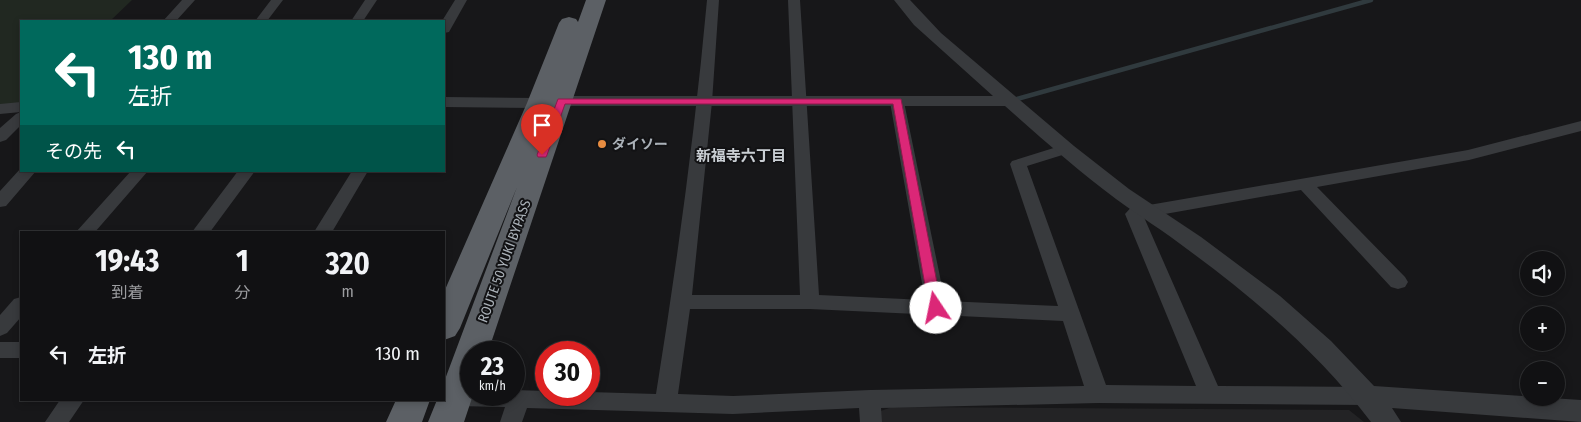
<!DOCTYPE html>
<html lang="ja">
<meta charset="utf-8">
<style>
body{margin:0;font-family:"Fira Sans Condensed","Noto Sans JP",sans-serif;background:#1a1a1c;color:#f1f3f6;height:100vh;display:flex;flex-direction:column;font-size:19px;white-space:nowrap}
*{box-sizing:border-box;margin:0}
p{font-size:16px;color:#9c9da0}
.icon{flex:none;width:28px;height:28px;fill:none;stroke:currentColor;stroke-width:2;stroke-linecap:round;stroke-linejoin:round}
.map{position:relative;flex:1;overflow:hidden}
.drawer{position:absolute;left:20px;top:231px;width:425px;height:170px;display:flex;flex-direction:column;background:#111113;border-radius:0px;box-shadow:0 2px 8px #0003,0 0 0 1px #303133}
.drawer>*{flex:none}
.guide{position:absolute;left:20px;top:20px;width:425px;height:152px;border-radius:0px;box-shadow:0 2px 8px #0003,0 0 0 1px #303133;background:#00695c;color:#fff;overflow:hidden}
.controls{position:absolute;left:1520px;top:251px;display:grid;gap:10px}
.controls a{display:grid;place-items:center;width:45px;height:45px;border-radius:50%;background:#111113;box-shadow:0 2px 8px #0003,0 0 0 1px #303133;font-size:25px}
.speed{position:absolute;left:460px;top:341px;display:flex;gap:10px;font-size:25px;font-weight:700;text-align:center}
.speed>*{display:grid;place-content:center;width:65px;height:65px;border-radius:50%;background:#111113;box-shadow:0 2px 8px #0003,0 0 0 1px #303133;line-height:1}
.speed small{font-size:12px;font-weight:400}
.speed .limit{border:8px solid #d22;background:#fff;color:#111}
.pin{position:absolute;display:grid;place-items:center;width:42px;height:42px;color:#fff;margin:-51px -21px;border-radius:50% 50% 50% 0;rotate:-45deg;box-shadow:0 0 5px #0007}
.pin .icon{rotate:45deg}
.me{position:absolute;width:55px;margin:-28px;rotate:349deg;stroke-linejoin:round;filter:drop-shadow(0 0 4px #0008)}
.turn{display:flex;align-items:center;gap:18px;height:105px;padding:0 25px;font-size:22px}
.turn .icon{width:65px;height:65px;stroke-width:2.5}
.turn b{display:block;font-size:35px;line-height:42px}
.then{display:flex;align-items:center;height:48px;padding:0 25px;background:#0003;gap:10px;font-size:19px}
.eta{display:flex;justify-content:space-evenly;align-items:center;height:85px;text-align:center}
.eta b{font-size:30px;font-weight:700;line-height:35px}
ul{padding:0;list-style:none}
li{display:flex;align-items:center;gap:15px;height:75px;padding:0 25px}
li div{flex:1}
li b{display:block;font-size:19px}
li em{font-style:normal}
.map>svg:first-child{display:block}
.built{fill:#232325}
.green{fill:#212821}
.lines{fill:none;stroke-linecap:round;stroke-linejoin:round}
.stream{stroke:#303a3e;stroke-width:4.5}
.minor{fill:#383a3d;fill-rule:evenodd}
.tertiary{fill:#383a3d;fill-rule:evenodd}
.trunk{fill:#5c6065;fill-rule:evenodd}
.route{fill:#db2777;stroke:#8e194d}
.poi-dot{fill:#e78c41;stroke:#121214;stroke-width:2}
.labels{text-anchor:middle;stroke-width:4;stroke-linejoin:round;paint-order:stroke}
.poi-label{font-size:14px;font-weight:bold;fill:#aab1b8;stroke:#121214;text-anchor:start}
.street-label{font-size:14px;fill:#aab1b8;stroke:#121214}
.neighbourhood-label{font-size:15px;font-weight:bold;fill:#cacfd4;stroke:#121214}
</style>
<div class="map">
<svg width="1581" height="422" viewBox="0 0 1581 422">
<rect width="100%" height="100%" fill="#171719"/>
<path class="built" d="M 892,407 L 1349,410 L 1364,422 L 879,422 L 878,412 Z"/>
<path class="green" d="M 0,0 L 132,0 L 110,21 L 21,21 L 21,105 L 0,107 Z"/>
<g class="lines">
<path class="stream" d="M 1017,99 L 1371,0"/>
<path class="minor" d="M 182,0 L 195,0 L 176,21 L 163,21 Z
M 271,0 L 283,0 L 267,21 L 255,21 Z
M 365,0 L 377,0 L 363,21 L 351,21 Z
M 455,0 L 467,0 L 449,32 L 444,33 L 444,21 L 442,21 Z
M 707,0 L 719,0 L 712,102 L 692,295 L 800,295 L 788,0 L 800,0 L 819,295 L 925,300 L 890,102 L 892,99 L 902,99 L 904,102 L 945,301 L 1058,306 L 1010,164 L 1012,161 L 1060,146 L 1072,146 L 1074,149 L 1072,152 L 1027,166 L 1106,385 L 1196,386 L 1125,214 L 1135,203 L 1141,201 L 1149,205 L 1468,150 L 1581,121 L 1581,131 L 1469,160 L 1317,187 L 1405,277 L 1408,282 L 1405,287 L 1398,289 L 1391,287 L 1301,190 L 1148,217 L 1143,215 L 1218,386 L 1368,387 L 1376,390 L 1379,396 L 1376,402 L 1368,405 L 1098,403 L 881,408 L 882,422 L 860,422 L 859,408 L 733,414 L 527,408 L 522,422 L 500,422 L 505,407 L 456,406 L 448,403 L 445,397 L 448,391 L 456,388 L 471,389 L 471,395 L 514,395 L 514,390 L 546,391 L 546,395 L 589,395 L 589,392 L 656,394 C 677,263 695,132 707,0 ZM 690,309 L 810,309 L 1063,321 L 1084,386 L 870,390 L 733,396 L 678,394 Z
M 21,112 L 21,125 L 6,140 L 0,142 L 0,128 L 16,114 Z
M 21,168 L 21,171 L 36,171 L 6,206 L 0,207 L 0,191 Z
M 131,171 L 148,171 L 95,232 L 76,232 Z
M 238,171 L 255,171 L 210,232 L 192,232 Z
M 352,171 L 368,171 L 332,232 L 314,232 Z
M 21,297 L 21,317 L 7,333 L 0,336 L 0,315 L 14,299 Z
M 0,342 L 21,342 L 21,358 L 0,358 Z
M 60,400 L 84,400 L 69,422 L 45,422 Z"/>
<path class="tertiary" d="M 894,0 L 910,0 L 941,33 L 1074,146 L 1129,189 L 1201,237 L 1280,296 L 1331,341 L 1374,386 L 1581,400 L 1581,422 L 1392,408 L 1401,422 L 1371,422 C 1320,354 1255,299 1187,249 C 1164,231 1139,216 1116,199 C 1077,170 1041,138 1005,106 L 561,106 L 555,105 L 552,101 L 555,97 L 561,96 L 993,96 L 914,25 Z
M 444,97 L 539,98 L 545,99 L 548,103 L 545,107 L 539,108 L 444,107 Z
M 21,102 L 21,112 L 0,114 L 0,104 Z"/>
<path class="trunk" d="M 586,0 L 606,0 L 488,352 L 471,352 L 471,395 L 473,395 L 464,422 L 428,422 L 437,400 L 444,400 L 444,382 L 517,187 L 460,328 L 455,336 L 444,340 L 444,292 L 527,103 L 559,23 L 562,19 L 569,17 L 576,19 L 578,22 Z
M 396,400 L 430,400 L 422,422 L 386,422 Z"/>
</g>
<path class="route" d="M 558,99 L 901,99 L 942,308 L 940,312 L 931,312 L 929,308 L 893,104 L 565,104 L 547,155 L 546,157 L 538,157 L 537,155 Z"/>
<circle class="poi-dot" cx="602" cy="144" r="5"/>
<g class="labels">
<g class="poi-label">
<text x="612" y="149">ダイソー</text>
</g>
<g class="street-label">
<text transform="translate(504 261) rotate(-70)" y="5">ROUTE 50 YUKI BYPASS</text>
</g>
<g class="neighbourhood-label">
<text x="741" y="161">新福寺六丁目</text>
</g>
</g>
</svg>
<div class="controls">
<a><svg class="icon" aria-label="sound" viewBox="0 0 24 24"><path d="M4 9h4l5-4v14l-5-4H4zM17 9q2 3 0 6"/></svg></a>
<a>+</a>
<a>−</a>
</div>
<div class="speed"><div>23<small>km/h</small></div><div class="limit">30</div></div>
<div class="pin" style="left:542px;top:155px;background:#d93025"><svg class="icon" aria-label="arrive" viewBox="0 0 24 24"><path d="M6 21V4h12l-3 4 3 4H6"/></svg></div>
<svg class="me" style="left:936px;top:308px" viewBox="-20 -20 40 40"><circle r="19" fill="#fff"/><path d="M0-13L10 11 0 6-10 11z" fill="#db2777"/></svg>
<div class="guide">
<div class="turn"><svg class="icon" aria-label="left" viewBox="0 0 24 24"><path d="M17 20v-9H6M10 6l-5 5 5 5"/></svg><div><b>130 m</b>左折</div></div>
<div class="then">その先<svg class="icon" aria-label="left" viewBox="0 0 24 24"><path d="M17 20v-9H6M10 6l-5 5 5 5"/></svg></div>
</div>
<section class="drawer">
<div class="eta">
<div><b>19:43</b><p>到着</p></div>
<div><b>1</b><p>分</p></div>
<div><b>320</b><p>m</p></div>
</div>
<ul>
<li><svg class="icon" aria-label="left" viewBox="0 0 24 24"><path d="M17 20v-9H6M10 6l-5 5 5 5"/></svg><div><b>左折</b></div><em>130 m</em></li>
</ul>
</section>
</div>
